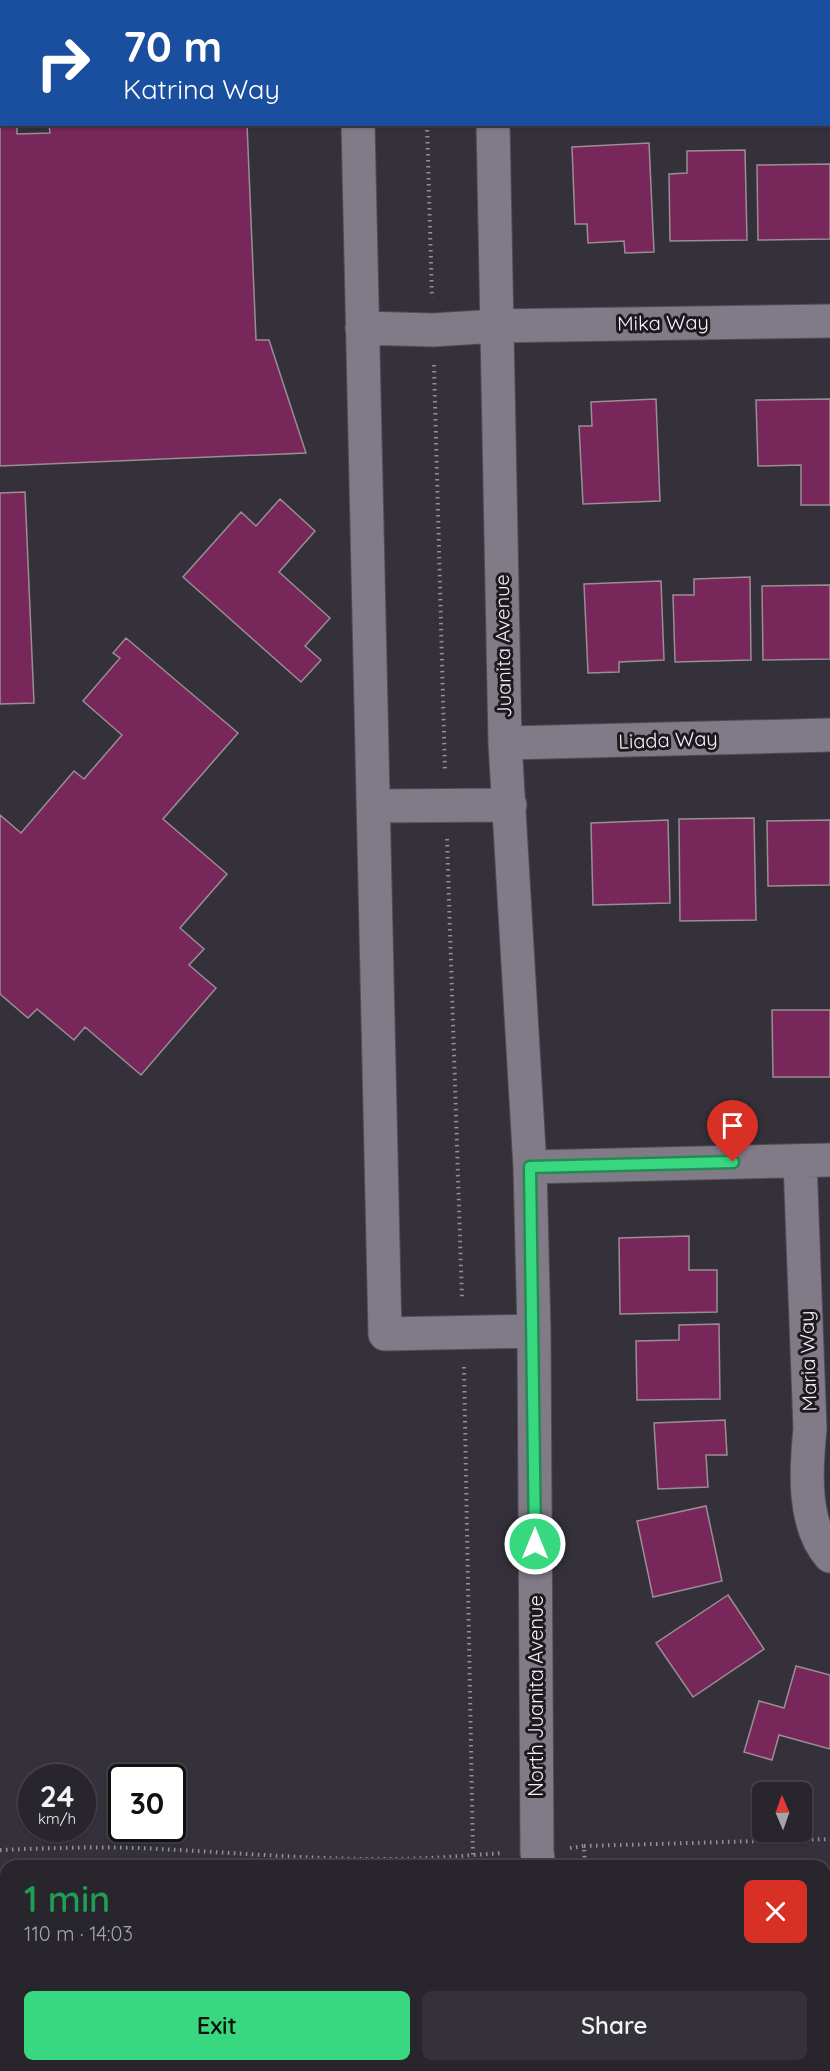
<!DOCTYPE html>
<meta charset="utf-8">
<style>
body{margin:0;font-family:Quicksand,sans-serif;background:#343138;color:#f1f3f6;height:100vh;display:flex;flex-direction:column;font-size:22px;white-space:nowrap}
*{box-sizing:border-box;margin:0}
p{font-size:20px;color:#a5a5a9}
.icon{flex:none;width:33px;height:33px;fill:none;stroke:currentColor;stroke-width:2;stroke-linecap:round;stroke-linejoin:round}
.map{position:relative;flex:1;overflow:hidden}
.panel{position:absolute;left:0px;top:1860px;width:831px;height:212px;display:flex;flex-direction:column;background:#28252c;border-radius:18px 18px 0 0;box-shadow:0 2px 4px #0004,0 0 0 2px #444248}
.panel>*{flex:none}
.top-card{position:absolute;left:0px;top:0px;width:831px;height:126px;box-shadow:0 2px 4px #0004,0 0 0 2px #444248;background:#1a4fa0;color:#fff;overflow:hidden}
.needle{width:39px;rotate:358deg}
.tools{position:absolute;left:752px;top:1782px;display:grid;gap:12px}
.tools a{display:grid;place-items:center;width:60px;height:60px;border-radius:9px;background:#28252c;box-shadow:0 2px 4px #0004,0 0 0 2px #444248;font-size:30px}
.speed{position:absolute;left:18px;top:1764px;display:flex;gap:12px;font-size:30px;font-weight:700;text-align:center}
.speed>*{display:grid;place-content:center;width:78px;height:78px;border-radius:50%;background:#28252c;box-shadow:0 2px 4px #0004,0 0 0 2px #444248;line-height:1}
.speed small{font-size:15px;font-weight:400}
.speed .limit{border:3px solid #111;border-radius:9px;background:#fff;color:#111}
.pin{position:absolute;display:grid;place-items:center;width:51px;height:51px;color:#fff;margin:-62px -26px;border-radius:50% 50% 50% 0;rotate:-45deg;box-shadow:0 0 6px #0007}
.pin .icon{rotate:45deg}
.me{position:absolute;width:66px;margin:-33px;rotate:0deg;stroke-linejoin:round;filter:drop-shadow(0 0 4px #0008)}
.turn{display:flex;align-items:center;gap:21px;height:126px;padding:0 24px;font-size:27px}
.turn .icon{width:78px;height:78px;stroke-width:2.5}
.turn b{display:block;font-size:42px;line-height:51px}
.round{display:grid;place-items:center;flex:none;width:63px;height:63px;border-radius:9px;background:#343138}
.summary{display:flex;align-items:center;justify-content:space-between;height:102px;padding:0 24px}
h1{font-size:36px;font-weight:600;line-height:45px;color:#1e9e55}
.button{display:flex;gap:12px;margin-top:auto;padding:12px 24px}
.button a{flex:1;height:69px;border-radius:9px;background:#37d880;color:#111;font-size:24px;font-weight:600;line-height:69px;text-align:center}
.button a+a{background:#343138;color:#f1f3f6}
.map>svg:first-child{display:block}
.building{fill:#78275b;stroke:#9a8d94;stroke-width:1.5}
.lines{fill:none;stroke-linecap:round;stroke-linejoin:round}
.minor-casing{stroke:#514d56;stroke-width:35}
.tertiary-casing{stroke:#514d56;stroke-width:35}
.path{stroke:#939098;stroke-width:4;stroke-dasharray:1.5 4.5;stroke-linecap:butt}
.minor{stroke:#807b87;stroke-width:33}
.tertiary{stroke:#807b87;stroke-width:33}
.route-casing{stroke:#248c53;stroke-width:15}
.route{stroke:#37d880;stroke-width:10}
.labels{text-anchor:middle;stroke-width:6;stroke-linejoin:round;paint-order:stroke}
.street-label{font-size:20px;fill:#f5f2f9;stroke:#1c1a1f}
</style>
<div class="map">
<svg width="830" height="2071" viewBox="0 0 830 2071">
<rect width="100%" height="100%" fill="#35313b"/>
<path class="building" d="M 753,0 L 830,0 L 830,58 L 830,2 Z
M 0,62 L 2,124 L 17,124 L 17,134 L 50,133 L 49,124 L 247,124 L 256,340 L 269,340 L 306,453 L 0,466 Z
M 649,143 L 654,252 L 625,253 L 624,241 L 588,243 L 587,224 L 575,224 L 572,147 Z
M 745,150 L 747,240 L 670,241 L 669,174 L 687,173 L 687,151 Z
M 830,164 L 830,239 L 758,240 L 757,165 Z
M 656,399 L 660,501 L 583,504 L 579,426 L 592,426 L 591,402 Z
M 830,399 L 830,505 L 801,505 L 801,465 L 758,466 L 756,400 Z
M 25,492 L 34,703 L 0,704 L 0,493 Z
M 280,499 L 315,531 L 279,572 L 330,618 L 305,646 L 321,660 L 301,682 L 183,577 L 241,512 L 256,526 Z
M 750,577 L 751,660 L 675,662 L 673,595 L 694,595 L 694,579 Z
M 661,581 L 664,660 L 619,662 L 619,672 L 588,673 L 584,584 Z
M 830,585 L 830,659 L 763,660 L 762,586 Z
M 126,638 L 238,733 L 163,819 L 227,874 L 180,928 L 204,949 L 189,965 L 216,988 L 141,1075 L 85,1027 L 74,1040 L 37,1009 L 28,1018 L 0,994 L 0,815 L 21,833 L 74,771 L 84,779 L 122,735 L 83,701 L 120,658 L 113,653 Z
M 754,818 L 756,920 L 680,921 L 679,819 Z
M 668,820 L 670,903 L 593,905 L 591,823 Z
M 830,820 L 830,885 L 768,886 L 767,821 Z
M 772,1010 L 830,1010 L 830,1077 L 773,1077 Z
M 689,1236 L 689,1270 L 717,1270 L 717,1312 L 620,1314 L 619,1238 Z
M 719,1324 L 720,1399 L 637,1400 L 636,1341 L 679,1340 L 679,1325 Z
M 725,1420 L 727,1455 L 706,1455 L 708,1487 L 658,1489 L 654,1423 Z
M 706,1506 L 722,1581 L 653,1597 L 637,1521 Z
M 728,1595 L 764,1649 L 693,1697 L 656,1643 Z
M 796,1666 L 830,1675 L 830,1749 L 779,1735 L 772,1760 L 744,1752 L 759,1701 L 784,1708 Z"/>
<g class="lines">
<defs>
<path id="minor" d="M 491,0 L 491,2
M 358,124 L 385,1334 L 534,1331
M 493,124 L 505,743 L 530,1167 L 534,1331 L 537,1852 L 539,1866
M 362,328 L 433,330 L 496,326 L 830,321
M 505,743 L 830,735
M 373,806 L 510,805
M 800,1161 L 810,1429 C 806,1468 802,1524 830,1556
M 530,1167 L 830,1160
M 548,2066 L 548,2071"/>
<path id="tertiary" d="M 825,1902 L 830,1902
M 0,1905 L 6,1905
M 0,1964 L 6,1964
M 825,1966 L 830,1966"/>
</defs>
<use href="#minor" class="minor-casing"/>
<use href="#tertiary" class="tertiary-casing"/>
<path class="path" d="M 0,44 L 2,44
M 427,124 L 432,298
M 434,365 L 445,771
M 447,839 L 462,1299
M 584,1846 L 830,1839
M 570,1848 L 584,1846 L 585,1866
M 0,1850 C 53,1848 106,1846 159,1849 C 264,1854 368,1865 473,1855 L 464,1367
M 473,1866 L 473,1855 L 503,1853
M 0,2017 L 6,2017
M 825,2035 L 830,2035"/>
<use href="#minor" class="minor"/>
<use href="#tertiary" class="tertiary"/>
</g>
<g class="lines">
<defs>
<path id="route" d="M 535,1544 L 530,1167 L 733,1162"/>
</defs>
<use href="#route" class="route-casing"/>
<use href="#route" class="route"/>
</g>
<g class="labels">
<g class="street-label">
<text transform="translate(663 323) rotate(-1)" y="7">Mika Way</text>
<text transform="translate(503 646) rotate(-91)" y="7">Juanita Avenue</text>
<text transform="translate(668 740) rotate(-2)" y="7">Liada Way</text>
<text transform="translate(808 1361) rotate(-92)" y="7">Maria Way</text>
<text transform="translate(536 1696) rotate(-90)" y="7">North Juanita Avenue</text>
</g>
</g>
</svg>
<div class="tools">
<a><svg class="needle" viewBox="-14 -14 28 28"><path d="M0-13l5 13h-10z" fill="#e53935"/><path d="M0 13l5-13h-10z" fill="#a5a5a9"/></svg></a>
</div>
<div class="speed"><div>24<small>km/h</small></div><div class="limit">30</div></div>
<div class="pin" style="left:733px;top:1162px;background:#d93025"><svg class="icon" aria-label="arrive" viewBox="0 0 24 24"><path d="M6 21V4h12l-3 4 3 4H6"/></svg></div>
<svg class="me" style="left:535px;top:1544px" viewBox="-20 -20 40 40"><circle r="17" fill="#37d880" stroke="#fff" stroke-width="3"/><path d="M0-11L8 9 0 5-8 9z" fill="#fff"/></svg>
<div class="top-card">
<div class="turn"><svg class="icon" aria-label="right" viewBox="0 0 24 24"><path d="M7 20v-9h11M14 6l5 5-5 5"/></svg><div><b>70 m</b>Katrina Way</div></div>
</div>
<section class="panel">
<div class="summary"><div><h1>1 min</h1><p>110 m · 14:03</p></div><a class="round" style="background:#d93025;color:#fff"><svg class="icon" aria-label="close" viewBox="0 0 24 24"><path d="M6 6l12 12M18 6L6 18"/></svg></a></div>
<div class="button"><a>Exit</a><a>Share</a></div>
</section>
</div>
